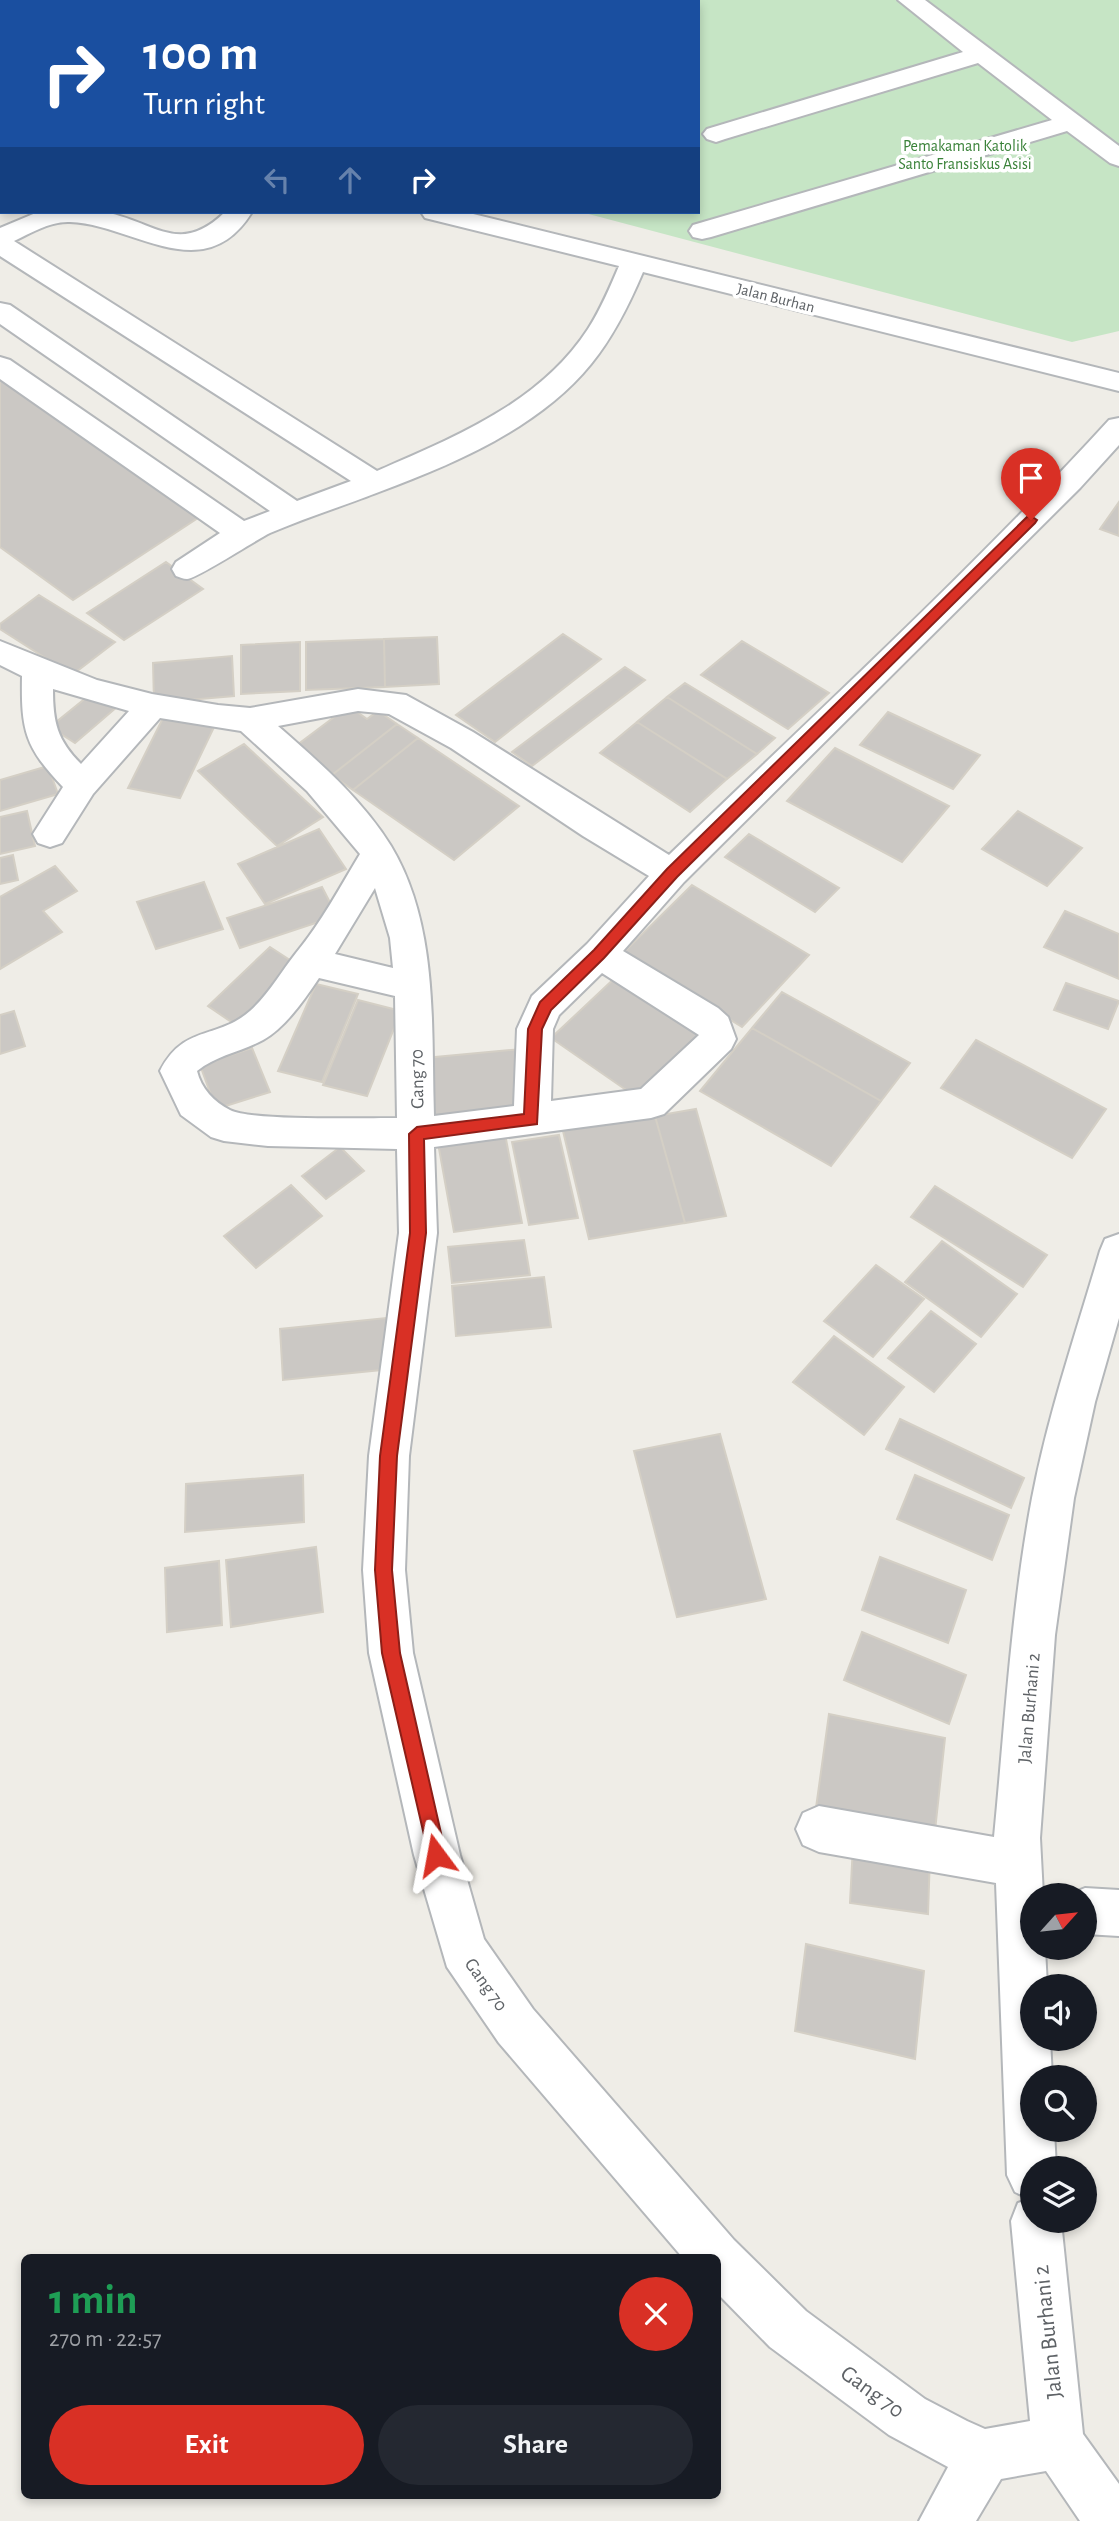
<!DOCTYPE html>
<meta charset="utf-8">
<style>
body{margin:0;font-family:"Alegreya Sans",sans-serif;background:#242831;color:#f1f3f6;height:100vh;display:flex;flex-direction:column;font-size:26px;white-space:nowrap}
*{box-sizing:border-box;margin:0}
p{font-size:23px;color:#9ea1a6}
.icon{flex:none;width:38px;height:38px;fill:none;stroke:currentColor;stroke-width:2;stroke-linecap:round;stroke-linejoin:round}
.map{position:relative;flex:1;overflow:hidden}
.panel{position:absolute;left:21px;top:2254px;width:700px;height:245px;display:flex;flex-direction:column;background:#171b24;border-radius:10px;box-shadow:0 4px 10px #0003}
.panel>*{flex:none}
.hud{position:absolute;left:0px;top:0px;width:700px;height:214px;box-shadow:0 4px 10px #0003;background:#1a4fa0;color:#fff;overflow:hidden}
.needle{width:46px;rotate:63deg}
.tools{position:absolute;left:1020px;top:1883px;display:grid;gap:14px}
.tools a{display:grid;place-items:center;width:77px;height:77px;border-radius:50%;background:#171b24;box-shadow:0 4px 10px #0003;font-size:35px}
.pin{position:absolute;display:grid;place-items:center;width:60px;height:60px;color:#fff;margin:-72px -30px;border-radius:50% 50% 50% 0;rotate:-45deg;box-shadow:0 0 7px #0007}
.pin .icon{rotate:45deg}
.me{position:absolute;width:77px;margin:-38px;rotate:347deg;stroke-linejoin:round;filter:drop-shadow(0 0 5px #0008)}
.turn{display:flex;align-items:center;gap:24px;height:147px;padding:0 28px;font-size:32px}
.turn .icon{width:91px;height:91px;stroke-width:2.5}
.turn b{display:block;font-size:49px;line-height:60px}
.lanes{display:flex;align-items:center;height:66px;padding:0 28px;background:#0003;justify-content:center;gap:35px;direction:ltr}
.lanes .off{opacity:.35}
.round{display:grid;place-items:center;flex:none;width:74px;height:74px;border-radius:37px;background:#242831}
.headline{display:flex;align-items:center;justify-content:space-between;height:119px;padding:0 28px}
h1{font-size:42px;font-weight:600;line-height:52px;color:#1e9e55}
.primary-button{display:flex;gap:14px;margin-top:auto;padding:14px 28px}
.primary-button a{flex:1;height:80px;border-radius:42px;background:#d93025;color:#fff;font-size:28px;font-weight:600;line-height:80px;text-align:center}
.primary-button a+a{background:#242831;color:#f1f3f6}
.map>svg:first-child{display:block}
.green{fill:#c6e5c5}
.building{fill:#cbc8c4;stroke:#d4cfc5;stroke-width:2}
.lines{fill:none;stroke-linecap:round;stroke-linejoin:round}
.minor-casing{stroke:#b4b7ba;stroke-width:4}
.minor{fill:#fff;fill-rule:evenodd}
.route{fill:#d93025;stroke:#8d1f18;stroke-width:2}
.labels{text-anchor:middle;stroke-width:7;stroke-linejoin:round;paint-order:stroke}
.far-park-label{font-size:16px;fill:#3a8239;stroke:#fff}
.far-street-label{font-size:16px;fill:#5e6266;stroke:#fff}
.street-label{font-size:19px;fill:#5e6266;stroke:#fff}
.near-street-label{font-size:23px;fill:#5e6266;stroke:#fff}
</style>
<div class="map">
<svg width="1119" height="2521" viewBox="0 0 1119 2521">
<rect width="100%" height="100%" fill="#efede7"/>
<path class="green" d="M 0,0 L 1119,0 L 1119,331 L 1072,342 L 581,212 L 698,212 L 698,2 L 2,2 L 2,58 Z"/>
<path class="building" d="M 0,378 L 201,516 L 73,600 L 0,547 Z
M 1119,502 L 1119,536 L 1100,529 Z
M 166,562 L 203,589 L 124,640 L 87,613 Z
M 39,595 L 115,642 L 72,675 L 0,629 L 0,624 Z
M 563,634 L 601,659 L 495,742 L 456,715 Z
M 437,637 L 439,684 L 385,687 L 384,639 Z
M 384,639 L 385,687 L 306,690 L 306,642 Z
M 742,641 L 829,693 L 788,729 L 701,675 Z
M 300,642 L 300,691 L 241,694 L 241,645 Z
M 232,656 L 234,696 L 154,703 L 153,663 Z
M 625,667 L 645,680 L 532,766 L 512,752 Z
M 685,683 L 775,738 L 757,754 L 667,697 Z
M 92,693 L 117,707 L 75,743 L 50,727 Z
M 667,697 L 757,754 L 727,779 L 637,722 Z
M 349,706 L 367,719 L 378,711 L 397,724 L 332,775 L 293,748 Z
M 888,712 L 980,755 L 953,789 L 860,745 Z
M 165,714 L 216,723 L 180,798 L 128,788 Z
M 637,722 L 727,779 L 690,812 L 600,753 Z
M 397,724 L 418,738 L 353,790 L 332,775 Z
M 418,738 L 519,806 L 454,860 L 353,790 Z
M 244,744 L 323,817 L 277,846 L 198,771 Z
M 835,748 L 949,806 L 902,862 L 787,801 Z
M 48,766 L 58,794 L 0,811 L 0,780 Z
M 27,811 L 35,846 L 0,854 L 0,817 Z
M 1018,811 L 1082,848 L 1047,886 L 982,849 Z
M 319,829 L 346,869 L 265,904 L 238,864 Z
M 749,834 L 839,888 L 815,912 L 725,857 Z
M 13,855 L 18,880 L 0,884 L 0,858 Z
M 55,866 L 77,891 L 43,911 L 62,932 L 0,969 L 0,897 Z
M 204,882 L 223,929 L 156,949 L 137,902 Z
M 692,885 L 809,955 L 742,1027 L 623,953 Z
M 322,887 L 337,916 L 240,948 L 227,918 Z
M 1065,911 L 1119,934 L 1119,979 L 1044,947 Z
M 270,947 L 302,968 L 240,1028 L 208,1006 Z
M 619,974 L 709,1035 L 642,1101 L 551,1038 Z
M 1066,983 L 1119,1001 L 1108,1029 L 1054,1010 Z
M 316,984 L 358,994 L 322,1082 L 278,1071 Z
M 782,992 L 910,1063 L 881,1101 L 752,1028 Z
M 358,1000 L 401,1011 L 367,1096 L 323,1085 Z
M 14,1011 L 25,1046 L 0,1054 L 0,1015 Z
M 752,1028 L 881,1101 L 831,1166 L 700,1091 Z
M 976,1040 L 1106,1109 L 1072,1158 L 941,1088 Z
M 252,1048 L 270,1092 L 216,1109 L 200,1065 Z
M 522,1049 L 530,1108 L 432,1118 L 425,1058 Z
M 696,1109 L 726,1216 L 685,1223 L 655,1116 Z
M 655,1116 L 685,1223 L 589,1239 L 563,1131 Z
M 505,1134 L 522,1223 L 454,1232 L 438,1143 Z
M 559,1135 L 578,1218 L 529,1225 L 512,1142 Z
M 340,1147 L 364,1171 L 326,1199 L 302,1176 Z
M 291,1185 L 322,1216 L 256,1268 L 224,1236 Z
M 935,1186 L 1047,1255 L 1023,1287 L 911,1217 Z
M 524,1240 L 530,1275 L 452,1283 L 448,1247 Z
M 942,1241 L 1017,1294 L 981,1337 L 905,1282 Z
M 876,1265 L 924,1299 L 873,1357 L 824,1321 Z
M 544,1277 L 551,1327 L 456,1336 L 452,1286 Z
M 931,1311 L 976,1344 L 934,1392 L 888,1358 Z
M 386,1318 L 391,1369 L 283,1380 L 280,1329 Z
M 834,1336 L 904,1387 L 864,1435 L 793,1382 Z
M 900,1419 L 1024,1478 L 1011,1508 L 886,1449 Z
M 720,1434 L 766,1599 L 677,1617 L 634,1451 Z
M 303,1475 L 304,1522 L 185,1532 L 186,1484 Z
M 915,1475 L 1009,1515 L 992,1560 L 897,1519 Z
M 316,1547 L 323,1612 L 231,1627 L 226,1560 Z
M 880,1557 L 966,1590 L 948,1643 L 862,1610 Z
M 219,1561 L 222,1625 L 167,1632 L 165,1568 Z
M 862,1632 L 966,1675 L 949,1724 L 844,1680 Z
M 829,1714 L 945,1738 L 934,1840 L 815,1815 Z
M 853,1845 L 930,1855 L 928,1914 L 850,1903 Z
M 806,1944 L 924,1971 L 915,2059 L 795,2031 Z"/>
<g class="lines">
<defs>
<path id="minor" d="M 898,0 L 925,0 L 1119,146 L 1119,166 L 1110,163 L 1067,131 L 711,237 L 702,239 L 693,237 L 689,231 L 693,225 L 1052,120 L 978,63 L 725,139 L 716,142 L 707,139 L 703,134 L 707,129 L 963,52 Z
M 0,80 L 2,80 L 2,95 L 0,95 Z
M 0,194 L 2,195 L 2,211 L 0,210 Z
M 38,212 C 59,212 83,208 104,212 C 154,221 179,257 225,212 L 252,212 C 204,290 133,224 70,222 C 50,221 31,233 14,241 L 377,471 C 455,437 540,403 588,329 C 601,309 610,287 619,266 L 425,218 L 421,212 L 465,212 L 1119,373 L 1119,391 L 643,272 C 629,305 613,337 591,364 C 539,428 454,464 379,492 C 343,506 305,518 270,533 C 254,541 196,579 187,579 C 183,579 180,577 176,576 L 172,569 L 176,562 L 220,533 L 0,379 L 0,357 L 10,360 L 244,521 L 270,511 L 0,324 L 0,303 L 10,305 L 297,501 L 351,481 L 0,256 L 0,228 Z
M 1119,418 L 1119,445 L 1080,488 L 684,882 L 623,951 L 718,1008 L 728,1017 L 736,1039 L 731,1049 L 664,1114 L 651,1118 L 434,1147 L 437,1233 L 409,1456 L 405,1570 L 413,1653 L 460,1855 L 484,1939 L 533,2009 L 734,2240 L 806,2311 L 925,2399 L 967,2421 L 985,2429 L 1030,2421 L 1011,2221 L 1018,2203 L 1030,2199 L 1015,2192 L 1007,2175 L 996,1883 L 819,1852 L 803,1845 L 796,1829 L 803,1813 L 819,1806 L 994,1837 C 1005,1724 1011,1610 1032,1498 C 1048,1414 1076,1333 1100,1251 L 1105,1239 L 1119,1234 L 1119,1318 L 1095,1402 L 1074,1498 L 1055,1635 L 1040,1838 L 1043,1895 L 1032,1895 L 1032,1948 L 1045,1948 L 1047,1986 L 1032,1986 L 1032,2039 L 1050,2039 L 1052,2077 L 1032,2077 L 1032,2130 L 1054,2130 L 1056,2168 L 1032,2168 L 1032,2221 L 1061,2221 L 1083,2434 L 1119,2484 L 1119,2521 L 1080,2521 L 1046,2471 L 1001,2479 L 976,2521 L 919,2521 L 948,2467 L 889,2435 L 770,2347 L 718,2294 L 718,2258 L 683,2258 L 499,2043 L 447,1967 L 414,1855 L 369,1653 L 363,1570 L 369,1456 L 399,1233 L 397,1149 L 268,1146 L 224,1141 L 211,1137 L 181,1115 L 160,1071 C 184,1024 217,1040 250,1011 C 269,994 281,972 296,953 C 321,923 340,887 360,854 L 307,791 L 241,731 L 160,718 L 93,794 L 62,843 L 50,847 L 38,843 L 33,834 L 63,787 C 25,747 21,731 22,676 L 0,665 L 0,641 L 97,680 L 152,694 L 218,705 L 250,708 L 358,689 L 406,695 L 473,732 L 669,855 C 817,712 970,572 1109,420 ZM 53,689 L 129,711 L 81,764 C 57,740 53,722 53,689 ZM 358,711 L 389,714 L 451,748 L 583,836 L 649,876 L 587,944 L 532,996 L 517,1029 L 514,1106 L 434,1116 C 431,1027 439,926 391,846 C 362,799 319,762 278,726 ZM 375,888 L 390,938 L 393,968 L 335,954 ZM 602,973 L 699,1035 L 641,1089 L 551,1101 L 553,1029 L 559,1015 ZM 319,978 L 395,996 L 397,1118 C 366,1118 252,1121 230,1110 C 214,1102 201,1088 197,1071 C 217,1055 241,1052 263,1040 C 286,1027 304,1000 319,978 Z
M 1085,1888 L 1119,1890 L 1119,1936 L 1085,1934 L 1085,1895 L 1068,1895 Z"/>
</defs>
<use href="#minor" class="minor-casing"/>
<use href="#minor" class="minor"/>
</g>
<path class="route" d="M 1031,516 L 1037,520 L 1035,523 L 677,877 L 604,958 L 551,1010 L 542,1029 L 537,1124 L 424,1139 L 426,1233 L 397,1456 L 392,1570 L 400,1653 L 446,1855 L 443,1861 L 436,1864 L 430,1861 L 382,1653 L 375,1570 L 380,1456 L 410,1233 L 409,1134 L 417,1127 L 524,1114 L 528,1029 L 540,1002 L 594,950 L 667,869 L 1027,517 Z"/>
<g class="labels">
<g class="far-park-label">
<text x="965" y="151">Pemakaman Katolik<tspan x="965" dy="18">Santo Fransiskus Asisi</tspan></text>
</g>
<g class="far-street-label">
<text transform="translate(776 297) rotate(14)" y="6">Jalan Burhan</text>
</g>
<g class="street-label">
<text transform="translate(416 1079) rotate(-91)" y="7">Gang 70</text>
<text transform="translate(1028 1708) rotate(-85)" y="7">Jalan Burhani 2</text>
<text transform="translate(487 1984) rotate(55)" y="7">Gang 70</text>
</g>
<g class="near-street-label">
<text transform="translate(1047 2332) rotate(-96)" y="8">Jalan Burhani 2</text>
<text transform="translate(873 2391) rotate(36)" y="8">Gang 70</text>
</g>
</g>
</svg>
<div class="tools">
<a><svg class="needle" viewBox="-14 -14 28 28"><path d="M0-13l5 13h-10z" fill="#e53935"/><path d="M0 13l5-13h-10z" fill="#9ea1a6"/></svg></a>
<a><svg class="icon" aria-label="sound" viewBox="0 0 24 24"><path d="M4 9h4l5-4v14l-5-4H4zM17 9q2 3 0 6"/></svg></a>
<a><svg class="icon" aria-label="search" viewBox="0 0 24 24"><circle cx="10" cy="10" r="6"/><path d="M15 15l6 6"/></svg></a>
<a><svg class="icon" aria-label="layers" viewBox="0 0 24 24"><path d="M12 4l9 5-9 5-9-5zM3 14l9 5 9-5"/></svg></a>
</div>
<div class="pin" style="left:1031px;top:520px;background:#d93025"><svg class="icon" aria-label="arrive" viewBox="0 0 24 24"><path d="M6 21V4h12l-3 4 3 4H6"/></svg></div>
<svg class="me" style="left:436px;top:1855px" viewBox="-20 -20 40 40"><path d="M0-17L14 15 0 8-14 15z" fill="#d93025" stroke="#fff" stroke-width="4"/></svg>
<div class="hud">
<div class="turn"><svg class="icon" aria-label="right" viewBox="0 0 24 24"><path d="M7 20v-9h11M14 6l5 5-5 5"/></svg><div><b>100 m</b>Turn right</div></div>
<div class="lanes"><svg class="icon off" aria-label="left" viewBox="0 0 24 24"><path d="M17 20v-9H6M10 6l-5 5 5 5"/></svg><svg class="icon off" aria-label="ahead" viewBox="0 0 24 24"><path d="M12 20V5M6 11l6-6 6 6"/></svg><svg class="icon" aria-label="right" viewBox="0 0 24 24"><path d="M7 20v-9h11M14 6l5 5-5 5"/></svg></div>
</div>
<section class="panel">
<div class="headline"><div><h1>1 min</h1><p>270 m · 22:57</p></div><a class="round" style="background:#d93025;color:#fff"><svg class="icon" aria-label="close" viewBox="0 0 24 24"><path d="M6 6l12 12M18 6L6 18"/></svg></a></div>
<div class="primary-button"><a>Exit</a><a>Share</a></div>
</section>
</div>
